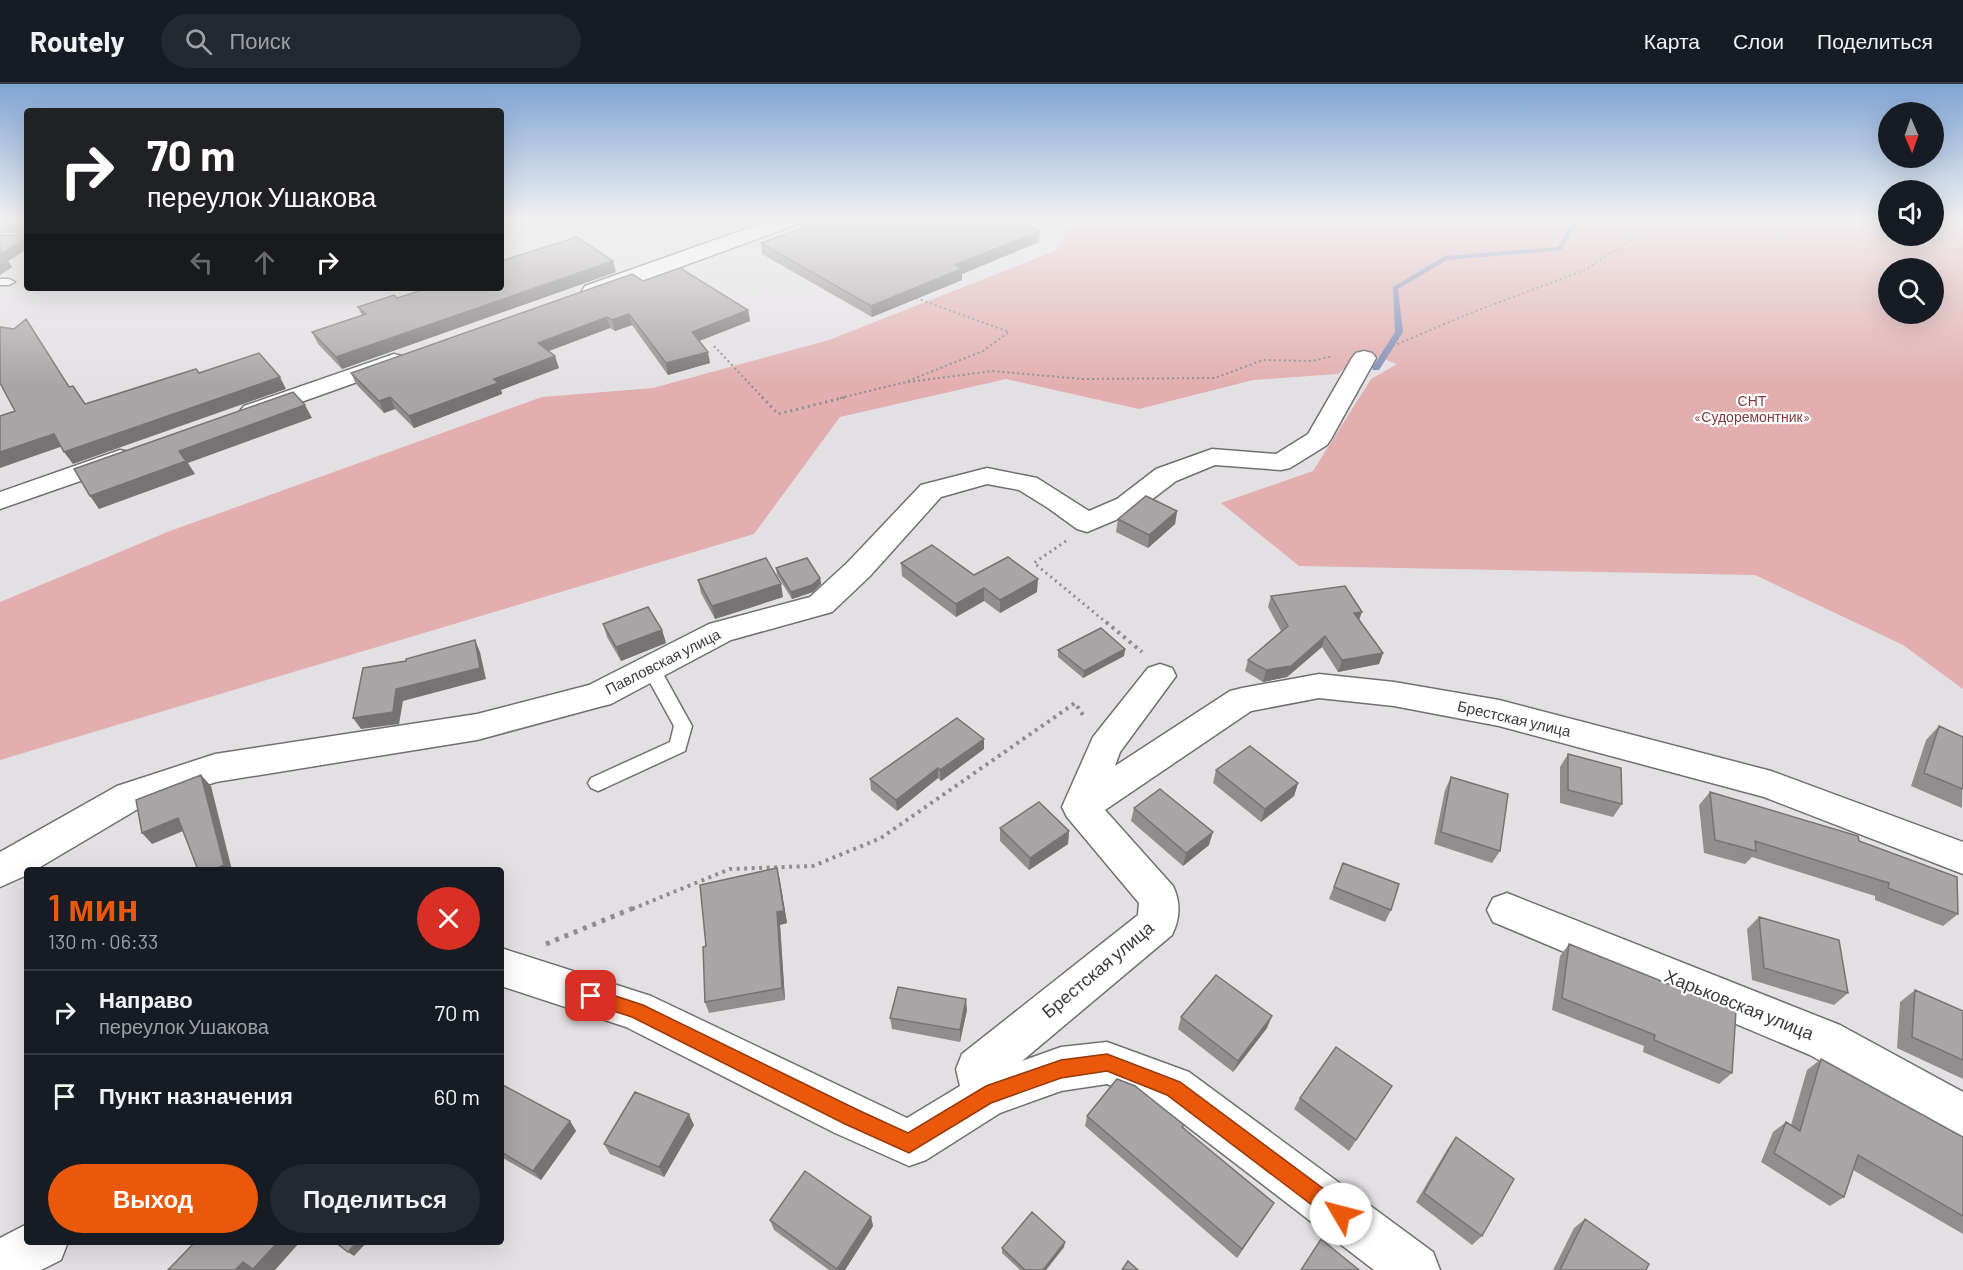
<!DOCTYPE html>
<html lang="ru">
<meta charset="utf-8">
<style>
body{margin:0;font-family:Barlow,sans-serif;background:#242831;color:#f1f3f6;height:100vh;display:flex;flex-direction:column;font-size:22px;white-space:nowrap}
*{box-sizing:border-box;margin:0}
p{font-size:20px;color:#9ea1a6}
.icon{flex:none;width:33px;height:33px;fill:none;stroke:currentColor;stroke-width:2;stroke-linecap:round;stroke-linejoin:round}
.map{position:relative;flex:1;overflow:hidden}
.panel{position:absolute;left:24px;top:783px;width:480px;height:378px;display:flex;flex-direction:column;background:#171b24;border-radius:6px;box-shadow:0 6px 24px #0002}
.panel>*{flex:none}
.top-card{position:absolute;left:24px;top:24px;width:480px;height:183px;border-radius:6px;box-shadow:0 6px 24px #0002;background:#202124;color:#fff;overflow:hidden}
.needle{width:39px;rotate:178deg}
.fabs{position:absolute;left:1878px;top:18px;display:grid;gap:12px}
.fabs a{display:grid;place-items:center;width:66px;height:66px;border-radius:50%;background:#171b24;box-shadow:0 6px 24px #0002;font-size:30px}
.pin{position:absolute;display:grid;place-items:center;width:51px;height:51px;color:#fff;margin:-26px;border-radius:12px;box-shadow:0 3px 9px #0006}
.me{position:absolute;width:66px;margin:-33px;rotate:307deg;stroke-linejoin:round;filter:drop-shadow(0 0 4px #0008)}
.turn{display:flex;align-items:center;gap:21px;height:126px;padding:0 24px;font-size:27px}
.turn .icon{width:78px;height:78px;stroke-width:2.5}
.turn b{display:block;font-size:42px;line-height:51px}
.lanes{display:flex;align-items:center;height:57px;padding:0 24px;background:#0003;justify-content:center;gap:30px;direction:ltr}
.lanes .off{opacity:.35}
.round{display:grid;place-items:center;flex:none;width:63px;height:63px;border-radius:32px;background:#242831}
.overview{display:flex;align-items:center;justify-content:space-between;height:102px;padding:0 24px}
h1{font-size:36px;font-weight:600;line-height:45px;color:#ea580c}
.cta{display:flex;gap:12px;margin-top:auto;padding:12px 24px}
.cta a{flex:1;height:69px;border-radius:36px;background:#ea580c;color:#fff;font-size:24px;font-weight:600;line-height:69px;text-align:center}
.cta a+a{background:#242831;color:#f1f3f6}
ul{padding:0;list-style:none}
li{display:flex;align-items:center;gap:18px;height:84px;padding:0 24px;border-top:2px solid #363941}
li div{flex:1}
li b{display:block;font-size:22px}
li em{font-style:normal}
header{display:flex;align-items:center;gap:36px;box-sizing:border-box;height:84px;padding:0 30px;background:#171b24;border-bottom:2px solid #363941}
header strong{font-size:28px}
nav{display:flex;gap:33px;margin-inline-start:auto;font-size:21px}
.search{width:420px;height:54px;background:#242831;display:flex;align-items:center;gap:15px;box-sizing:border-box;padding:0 21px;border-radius:33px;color:#9ea1a6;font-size:22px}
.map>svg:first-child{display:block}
.green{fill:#e2aeaf;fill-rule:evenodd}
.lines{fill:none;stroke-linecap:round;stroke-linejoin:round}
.stream{fill:#818bb5;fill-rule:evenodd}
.lane-casing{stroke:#726f72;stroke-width:3}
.street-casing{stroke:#726f72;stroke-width:3}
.path-far3{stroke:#8e8c8e;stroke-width:2;stroke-dasharray:2 3;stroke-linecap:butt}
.path-far2{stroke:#8e8c8e;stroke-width:3;stroke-dasharray:2 4;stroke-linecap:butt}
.path-far1{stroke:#8e8c8e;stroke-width:4;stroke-dasharray:3 4.5;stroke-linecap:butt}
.path{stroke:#8e8c8e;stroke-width:5;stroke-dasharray:4 6;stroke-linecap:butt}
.lane{fill:#fff;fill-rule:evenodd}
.street{fill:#fff;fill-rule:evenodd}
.wall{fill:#918d8f}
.shaded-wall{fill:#767374}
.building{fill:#a9a4a6;stroke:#767374;stroke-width:1.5}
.route{fill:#ea580c;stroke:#983908;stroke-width:1.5}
.labels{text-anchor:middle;stroke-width:4.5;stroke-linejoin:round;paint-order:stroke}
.far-park-label{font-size:14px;fill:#7f3a3f;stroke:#fff}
.street-label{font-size:15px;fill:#3c3b3c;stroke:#fff}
.near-street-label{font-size:18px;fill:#3c3b3c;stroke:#fff}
</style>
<header>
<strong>Routely</strong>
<div class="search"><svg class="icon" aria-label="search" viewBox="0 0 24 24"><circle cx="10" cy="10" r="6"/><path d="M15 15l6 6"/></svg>Поиск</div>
<nav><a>Карта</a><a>Слои</a><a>Поделиться</a></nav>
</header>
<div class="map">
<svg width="1963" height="1186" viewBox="0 0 1963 1186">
<rect width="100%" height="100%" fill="#e3e0e3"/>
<path class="green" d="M 1073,136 L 1888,136 L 1888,152 L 1934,152 L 1934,136 L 1963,136 L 1963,605 L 1903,561 L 1755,491 L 1299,482 L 1221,419 L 1313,387 L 1371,295 L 1397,280 L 1363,267 L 1338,290 L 1253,296 L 1139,325 L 1006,295 L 840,333 L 754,450 L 0,676 L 0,518 L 170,447 L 542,313 L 653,304 L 829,256 L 1055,167 ZM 1888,184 L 1934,184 L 1934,230 L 1888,230 Z"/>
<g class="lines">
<path class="stream" d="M 1573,136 L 1579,136 L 1562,166 L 1447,176 L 1398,205 L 1403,248 L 1379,286 L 1373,286 L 1372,284 L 1395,248 L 1393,203 L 1445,172 L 1558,163 Z"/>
<defs>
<path id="lane" d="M 0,195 L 9,195 L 15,198 L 9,201 L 0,201 Z
M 651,578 L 657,579 L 692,642 L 685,667 L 605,704 L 598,707 L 591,704 L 588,699 L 591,694 L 670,658 L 674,642 L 642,584 L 645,579 Z"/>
<path id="street" d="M 771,136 L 800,136 L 798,140 L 601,212 L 593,213 L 585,212 L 582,207 L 585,202 Z
M 1364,267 L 1372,269 L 1376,274 L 1331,355 L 1327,361 L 1290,384 L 1281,386 L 1215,381 L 1176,397 L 1137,427 L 1087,448 L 1077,445 L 1048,424 L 1019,406 L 987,400 L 941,413 L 870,492 L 832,528 L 731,556 L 611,620 L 599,623 L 477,656 L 216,698 L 143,722 L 35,786 L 27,786 L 27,791 L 0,803 L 0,768 L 117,702 L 215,670 L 477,630 L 589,601 L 709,540 L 810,513 L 848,478 L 921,401 L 987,384 L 1037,394 L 1089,427 L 1117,415 L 1156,385 L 1212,365 L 1276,370 L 1308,350 L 1352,274 L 1356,269 Z
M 394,270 L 402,272 L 406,277 L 402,282 L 262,332 L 253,335 L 244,332 L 240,327 L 244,322 Z
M 120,366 L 129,368 L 133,374 L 129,380 L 0,425 L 0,408 Z
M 1160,580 L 1172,584 L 1176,592 L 1120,668 L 1115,682 L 1230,607 L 1242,604 L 1319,590 L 1394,598 L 1499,616 L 1771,687 L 1963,758 L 1963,790 L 1764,713 L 1499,642 L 1394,622 L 1319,614 L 1251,627 L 1105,726 L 1173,802 C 1181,819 1180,835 1172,851 L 1022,977 L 1061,963 L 1107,958 L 1189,988 L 1433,1168 L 1440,1186 L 1374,1186 L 1158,1020 L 1107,1000 L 1061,1007 L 1000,1029 L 926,1076 L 909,1082 L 835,1049 L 626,943 L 501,902 L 501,864 L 651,912 L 907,1034 L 960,1002 L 956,985 L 962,970 L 1138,831 L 1139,819 L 1067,733 L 1062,723 L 1093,653 L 1148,584 Z
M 1507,809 L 1840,941 L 1963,1008 L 1963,1056 L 1947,1049 L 1810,971 L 1493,838 L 1487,826 L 1493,814 Z
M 27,1140 L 27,1158 L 68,1158 L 61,1176 L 41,1186 L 0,1186 L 0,1154 Z"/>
</defs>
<use href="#lane" class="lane-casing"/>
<use href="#street" class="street-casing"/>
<path class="path-far3" d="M 714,262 L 763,314
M 1388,264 L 1468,230 L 1585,186 L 1650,143 L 1651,136
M 908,297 L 983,267 L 1009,248 L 913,213
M 840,314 L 902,299 L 992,287 L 1082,295 L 1215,294 L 1263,276 L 1312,277 L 1333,272"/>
<path class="path-far2" d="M 762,313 L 778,330 L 846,313
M 1066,457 L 1034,479 L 1107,539"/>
<path class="path-far1" d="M 1106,538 L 1142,568
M 632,825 L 730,785 L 813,782 L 881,754 L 1075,619 L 1085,634"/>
<path class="path" d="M 546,860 L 636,823"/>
<use href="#lane" class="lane"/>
<use href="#street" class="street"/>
</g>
<path class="wall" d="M 0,136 L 27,136 L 27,165 L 8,177 L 12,183 L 0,191 L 0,151 L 22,151 L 24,149 L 0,149 Z
M 1039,158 L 962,190 L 962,196 L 872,233 L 762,170 L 761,159 Z
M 616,188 L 342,285 L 318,260 L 312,248 L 362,232 L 358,223 L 397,214 Z
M 643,197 L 748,226 L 750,237 L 699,257 L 710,279 L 668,291 L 632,241 L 615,247 L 610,244 L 548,267 L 559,284 L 501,306 L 502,310 L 414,344 L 395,325 L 384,329 L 356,300 L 351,289 Z
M 1177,427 L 1175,440 L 1148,464 L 1116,448 L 1118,435 Z
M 901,479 L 974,491 L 1037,508 L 1000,529 L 984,517 L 956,533 L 902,492 Z
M 776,484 L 820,494 L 821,500 L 813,508 L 792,515 L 777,491 Z
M 698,496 L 783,513 L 715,535 L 701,509 Z
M 1271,512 L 1359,536 L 1383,569 L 1379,580 L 1338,588 L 1322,563 L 1287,593 L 1263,598 L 1245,587 L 1248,576 L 1281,547 L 1268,523 Z
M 603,540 L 662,546 L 666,559 L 621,577 L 607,553 Z
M 1125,565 L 1124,572 L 1083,594 L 1058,573 L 1058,566 Z
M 1939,642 L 1963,653 L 1962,724 L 1911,702 L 1926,656 Z
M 984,665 L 941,697 L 938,694 L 897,727 L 871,706 L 870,695 Z
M 1568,670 L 1622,720 L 1613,733 L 1560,719 L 1560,683 Z
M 1216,686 L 1298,699 L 1294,712 L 1261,738 L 1213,699 Z
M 1451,693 L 1500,767 L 1492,779 L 1434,760 L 1445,706 Z
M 1710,708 L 1859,757 L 1958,830 L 1943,842 L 1875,816 L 1875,812 L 1752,773 L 1745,780 L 1704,769 L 1699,721 Z
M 1134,724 L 1209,761 L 1183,782 L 1131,737 Z
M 1000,744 L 1069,747 L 1068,760 L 1029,786 L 1000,757 Z
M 1343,779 L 1391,826 L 1385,838 L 1329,815 Z
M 777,784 L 780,797 L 787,839 L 780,841 L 785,916 L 709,929 L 705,918 Z
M 1759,833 L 1848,909 L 1834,921 L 1752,896 L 1747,845 Z
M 1569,860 L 1732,989 L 1719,1000 L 1643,968 L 1644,962 L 1552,926 L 1560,872 Z
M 1915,906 L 1963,927 L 1963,995 L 1897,964 L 1900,918 Z
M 967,926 L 960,958 L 892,945 L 890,934 Z
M 1181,933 L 1267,944 L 1233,988 L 1178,945 Z
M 1821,975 L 1963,1053 L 1963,1150 L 1853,1086 L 1844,1113 L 1830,1122 L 1761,1078 L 1773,1048 L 1786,1038 L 1791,1041 L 1807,986 Z
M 501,1000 L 570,1037 L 576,1047 L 541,1096 L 501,1073 Z
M 1392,1002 L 1349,1067 L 1294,1025 L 1300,1014 Z
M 1087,1032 L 1184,1041 L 1183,1044 L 1268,1128 L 1237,1174 L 1085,1042 Z
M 694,1041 L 664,1093 L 610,1070 L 604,1060 Z
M 1456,1053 L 1482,1152 L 1472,1161 L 1416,1118 L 1448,1064 Z
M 871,1133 L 873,1142 L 845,1186 L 829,1186 L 774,1146 L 770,1136 Z
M 1585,1135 L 1646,1186 L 1553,1186 L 1574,1144 Z
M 1064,1163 L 1046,1186 L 1020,1186 L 1002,1169 L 1002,1164 Z"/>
<path class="shaded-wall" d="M 630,136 L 641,136 L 631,140 Z
M 1040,147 L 1039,158 L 962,190 L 962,196 L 872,233 L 871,222 L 955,181 Z
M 27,154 L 27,165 L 8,177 L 12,183 L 0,191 L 0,170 Z
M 613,177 L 616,188 L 342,285 L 336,273 Z
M 748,226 L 750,237 L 694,259 L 692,248 Z
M 629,230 L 632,241 L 615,247 L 612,236 Z
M 607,233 L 610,244 L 541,270 L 538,259 Z
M 708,268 L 710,279 L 668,291 L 666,279 Z
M 555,272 L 559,284 L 501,306 L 502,310 L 414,344 L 409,332 L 494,295 Z
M 280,293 L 286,305 L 73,380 L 64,368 Z
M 390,313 L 395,325 L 384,329 L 379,317 Z
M 305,321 L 312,334 L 188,379 L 195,390 L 99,425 L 90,412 L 179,367 Z
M 54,350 L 63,362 L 0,384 L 0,368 Z
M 1177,427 L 1175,440 L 1148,464 L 1149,451 Z
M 820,494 L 821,500 L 813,508 L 792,515 L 791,508 Z
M 1038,495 L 1037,508 L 1000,529 L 1000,516 Z
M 781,500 L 783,513 L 715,535 L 712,522 Z
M 984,504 L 984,517 L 956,533 L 956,520 Z
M 1362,528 L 1358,539 L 1354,529 Z
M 662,546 L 666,559 L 621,577 L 616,563 Z
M 1325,552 L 1322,563 L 1287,593 L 1263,598 L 1266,586 Z
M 475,556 L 480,568 L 486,595 L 403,617 L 399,640 L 361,645 L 353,634 L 396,605 Z
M 1125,565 L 1124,572 L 1083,594 L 1084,587 Z
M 1383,569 L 1379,580 L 1338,588 L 1342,576 Z
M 984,655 L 984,665 L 941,697 L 940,686 Z
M 938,684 L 938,694 L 897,727 L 896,716 Z
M 201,691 L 211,702 L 232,786 L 213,786 Z
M 1298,699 L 1294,712 L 1261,738 L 1265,725 Z
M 178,734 L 188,745 L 152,760 L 142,749 Z
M 1069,747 L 1068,760 L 1029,786 L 1030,774 Z
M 1213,748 L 1209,761 L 1183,782 L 1186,769 Z
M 777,784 L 780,797 L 787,839 L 780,841 L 785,916 L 782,904 L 777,828 Z
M 966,915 L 967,926 L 960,958 L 960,946 Z
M 1272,932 L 1267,944 L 1233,988 L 1238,977 Z
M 689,1030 L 694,1041 L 664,1093 L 659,1083 Z
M 570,1037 L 576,1047 L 541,1096 L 533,1087 Z
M 1274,1119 L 1268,1128 L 1237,1174 L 1242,1165 Z
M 871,1133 L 873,1142 L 845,1186 L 837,1186 Z
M 278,1158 L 300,1158 L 275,1186 L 235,1186 L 243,1178 Z
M 357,1158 L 367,1158 L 354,1172 L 348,1168 Z
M 1065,1158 L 1064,1163 L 1046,1186 L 1043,1186 Z"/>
<path class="building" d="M 0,136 L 27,136 L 27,154 L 0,170 L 0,151 L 22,151 L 24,149 L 22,140 L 0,141 Z
M 824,136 L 1017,136 L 1040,147 L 955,181 L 961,185 L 871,222 L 761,159 Z
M 577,153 L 613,177 L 336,273 L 312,248 L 366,230 L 358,223 L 394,211 L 397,214 L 429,204 L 501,204 L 501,177 Z
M 0,174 L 6,174 L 0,178 Z
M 680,184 L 748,226 L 692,248 L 708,268 L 666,279 L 629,230 L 612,236 L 607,233 L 538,259 L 555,272 L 494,295 L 498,299 L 409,332 L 390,313 L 379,317 L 351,289 L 632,190 L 643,197 Z
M 26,235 L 69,303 L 73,302 L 85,320 L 196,285 L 199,289 L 259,269 L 280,293 L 64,368 L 54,350 L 0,368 L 0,332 L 15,327 L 0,299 L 0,243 L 14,245 Z
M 293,308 L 305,321 L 179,367 L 186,377 L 90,412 L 74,385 Z
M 1146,412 L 1177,427 L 1149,451 L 1118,435 Z
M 932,461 L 974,491 L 1008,473 L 1038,495 L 1000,516 L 984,504 L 956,520 L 901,479 Z
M 766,474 L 781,500 L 712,522 L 698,496 Z
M 807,474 L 820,494 L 812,501 L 791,508 L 776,484 Z
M 1345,502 L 1362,528 L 1354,529 L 1383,569 L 1342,576 L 1325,552 L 1291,582 L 1266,586 L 1248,576 L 1288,542 L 1271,512 Z
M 648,523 L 662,546 L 616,563 L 603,540 Z
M 1101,544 L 1125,565 L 1084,587 L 1058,566 Z
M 475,556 L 480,584 L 396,605 L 393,628 L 353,634 L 363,584 L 406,577 L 406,575 Z
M 957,634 L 984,655 L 940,686 L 938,684 L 896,716 L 870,695 Z
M 1939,642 L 1963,653 L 1963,705 L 1924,689 Z
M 1250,662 L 1298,699 L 1265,725 L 1216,686 Z
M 1568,670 L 1621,684 L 1622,720 L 1568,706 Z
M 201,691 L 224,781 L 213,786 L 198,786 L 178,734 L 142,749 L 136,716 Z
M 1451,693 L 1508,710 L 1500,767 L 1441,748 Z
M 1160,705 L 1213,748 L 1186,769 L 1134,724 Z
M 1710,708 L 1858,752 L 1859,757 L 1957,793 L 1958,830 L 1888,804 L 1889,799 L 1755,757 L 1756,767 L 1715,756 Z
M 1039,718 L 1069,747 L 1030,774 L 1000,744 Z
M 1343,779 L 1399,800 L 1391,826 L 1334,803 Z
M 777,784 L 784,827 L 777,828 L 782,904 L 705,918 L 703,863 L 706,862 L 700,801 Z
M 1759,833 L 1839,856 L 1848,909 L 1764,884 Z
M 1569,860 L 1736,927 L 1732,989 L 1654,956 L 1655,951 L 1562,914 Z
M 1216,891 L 1272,932 L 1238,977 L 1181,933 Z
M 898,903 L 966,915 L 960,946 L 890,934 Z
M 1915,906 L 1963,927 L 1963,976 L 1912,953 Z
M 1336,963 L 1392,1002 L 1356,1056 L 1300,1014 Z
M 1821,975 L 1963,1053 L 1963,1132 L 1858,1071 L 1844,1113 L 1774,1069 L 1786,1038 L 1800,1047 Z
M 1117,995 L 1135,1002 L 1184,1041 L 1182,1043 L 1274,1119 L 1242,1165 L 1087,1032 Z
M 501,1000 L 570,1037 L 533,1087 L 501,1068 Z
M 635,1008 L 689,1030 L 659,1083 L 604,1060 Z
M 1456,1053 L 1514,1095 L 1482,1152 L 1424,1109 Z
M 805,1087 L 871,1133 L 837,1185 L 770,1136 Z
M 1032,1128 L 1065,1158 L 1043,1186 L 1025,1186 L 1002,1164 Z
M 1585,1135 L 1649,1180 L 1646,1186 L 1560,1186 Z
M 1321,1155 L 1359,1186 L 1301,1186 Z
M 195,1158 L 278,1158 L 253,1185 L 243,1178 L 235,1186 L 168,1186 Z
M 335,1158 L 357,1158 L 348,1168 Z
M 1128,1177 L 1138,1186 L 1122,1186 Z"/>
<linearGradient id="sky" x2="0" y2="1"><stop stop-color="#7fa4d4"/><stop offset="0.45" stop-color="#f2f1f2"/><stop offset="1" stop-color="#f2f1f2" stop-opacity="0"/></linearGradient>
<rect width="1963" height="302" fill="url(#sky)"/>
<path class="route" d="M 591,904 L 643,921 L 858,1026 L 908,1049 L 986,1002 L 1061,976 L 1107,970 L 1180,998 L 1348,1123 L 1351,1130 L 1348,1137 L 1341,1140 L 1333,1137 L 1167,1011 L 1107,987 L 1061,994 L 991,1019 L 909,1069 L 845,1040 L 632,933 L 585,918 L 582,912 L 585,906 Z"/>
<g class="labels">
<g class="far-park-label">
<text x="1752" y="322">СНТ<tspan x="1752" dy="16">«Судоремонтник»</tspan></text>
</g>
<g class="street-label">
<text transform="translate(663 578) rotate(-27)" y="5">Павловская улица</text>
<text transform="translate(1514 635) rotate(13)" y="5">Брестская улица</text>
</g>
<g class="near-street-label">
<text transform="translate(1098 886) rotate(-40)" y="6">Брестская улица</text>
<text transform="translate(1739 921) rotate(22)" y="6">Харьковская улица</text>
</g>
</g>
</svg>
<div class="fabs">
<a><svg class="needle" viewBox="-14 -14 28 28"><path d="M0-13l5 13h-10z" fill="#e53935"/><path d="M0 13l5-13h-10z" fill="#9ea1a6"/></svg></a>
<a><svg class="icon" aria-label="sound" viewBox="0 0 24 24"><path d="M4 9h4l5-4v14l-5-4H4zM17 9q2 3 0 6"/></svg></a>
<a><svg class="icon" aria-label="search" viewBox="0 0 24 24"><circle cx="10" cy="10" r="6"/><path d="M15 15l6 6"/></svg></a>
</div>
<div class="pin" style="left:591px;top:912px;background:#d93025"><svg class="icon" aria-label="arrive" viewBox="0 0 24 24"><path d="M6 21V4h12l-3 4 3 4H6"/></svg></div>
<svg class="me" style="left:1341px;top:1130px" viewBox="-20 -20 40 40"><circle r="19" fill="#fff"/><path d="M0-13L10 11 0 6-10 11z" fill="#ea580c"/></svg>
<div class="top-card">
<div class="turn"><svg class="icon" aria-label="right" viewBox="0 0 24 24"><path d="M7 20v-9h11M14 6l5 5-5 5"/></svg><div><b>70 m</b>переулок Ушакова</div></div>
<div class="lanes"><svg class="icon off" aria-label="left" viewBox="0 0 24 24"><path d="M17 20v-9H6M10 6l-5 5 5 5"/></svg><svg class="icon off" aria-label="ahead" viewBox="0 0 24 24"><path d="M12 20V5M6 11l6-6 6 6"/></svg><svg class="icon" aria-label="right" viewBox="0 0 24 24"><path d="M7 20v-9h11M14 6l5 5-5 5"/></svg></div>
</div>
<section class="panel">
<div class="overview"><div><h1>1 мин</h1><p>130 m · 06:33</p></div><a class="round" style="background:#d93025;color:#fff"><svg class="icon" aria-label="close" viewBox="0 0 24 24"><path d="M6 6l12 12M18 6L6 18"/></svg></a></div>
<ul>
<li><svg class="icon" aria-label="right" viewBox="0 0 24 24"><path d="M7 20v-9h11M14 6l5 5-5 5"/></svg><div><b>Направо</b><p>переулок Ушакова</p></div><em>70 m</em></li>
<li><svg class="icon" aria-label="arrive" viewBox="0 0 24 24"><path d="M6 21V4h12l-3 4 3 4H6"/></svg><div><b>Пункт назначения</b></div><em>60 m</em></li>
</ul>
<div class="cta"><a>Выход</a><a>Поделиться</a></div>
</section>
</div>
